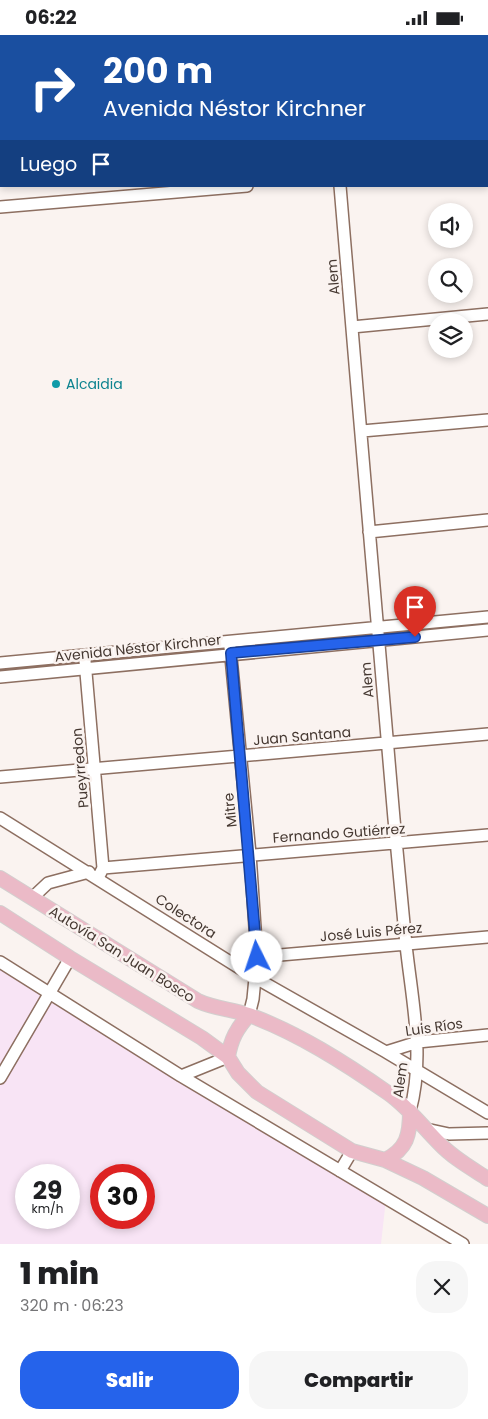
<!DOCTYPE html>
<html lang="es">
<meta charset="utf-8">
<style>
body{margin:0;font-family:Poppins,sans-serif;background:#f6f6f6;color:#202124;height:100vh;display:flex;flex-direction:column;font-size:19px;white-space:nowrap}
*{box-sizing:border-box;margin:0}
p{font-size:16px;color:#757577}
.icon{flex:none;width:28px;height:28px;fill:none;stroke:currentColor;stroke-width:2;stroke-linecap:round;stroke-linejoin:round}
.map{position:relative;height:1209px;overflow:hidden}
.details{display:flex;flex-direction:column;background:#fff;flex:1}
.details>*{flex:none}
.hud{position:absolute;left:0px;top:0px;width:489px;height:152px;box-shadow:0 2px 8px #0003;background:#1a4fa0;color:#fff;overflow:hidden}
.buttons{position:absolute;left:428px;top:168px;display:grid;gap:10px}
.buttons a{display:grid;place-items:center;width:45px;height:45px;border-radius:50%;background:#fff;box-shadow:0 2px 8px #0003;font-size:25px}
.speed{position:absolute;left:15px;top:1129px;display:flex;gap:10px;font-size:25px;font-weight:700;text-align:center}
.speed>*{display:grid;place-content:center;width:65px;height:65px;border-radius:50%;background:#fff;box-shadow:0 2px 8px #0003;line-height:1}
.speed small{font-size:12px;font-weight:400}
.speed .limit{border:8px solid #d22;background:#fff;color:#111}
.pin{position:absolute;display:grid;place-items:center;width:42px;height:42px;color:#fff;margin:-51px -21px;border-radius:50% 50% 50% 0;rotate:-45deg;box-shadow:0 0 5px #0007}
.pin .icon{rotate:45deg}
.me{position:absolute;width:55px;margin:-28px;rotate:356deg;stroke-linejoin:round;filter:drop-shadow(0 0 4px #0008)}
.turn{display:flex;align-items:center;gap:18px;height:105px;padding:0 20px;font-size:22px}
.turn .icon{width:65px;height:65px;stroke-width:2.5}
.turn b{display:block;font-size:35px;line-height:42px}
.then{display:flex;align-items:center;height:48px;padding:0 20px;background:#0003;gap:10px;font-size:19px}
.round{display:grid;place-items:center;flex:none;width:52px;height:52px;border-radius:20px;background:#f6f6f6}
.summary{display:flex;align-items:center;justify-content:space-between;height:85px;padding:0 20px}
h1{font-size:30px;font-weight:800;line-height:38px}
.cta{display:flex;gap:10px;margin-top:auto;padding:10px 20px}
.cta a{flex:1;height:58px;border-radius:20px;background:#2563eb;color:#fff;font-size:20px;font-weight:800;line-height:58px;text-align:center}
.cta a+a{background:#f6f6f6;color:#202124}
.status{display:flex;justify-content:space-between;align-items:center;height:35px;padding:0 25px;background:#fff;direction:ltr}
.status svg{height:14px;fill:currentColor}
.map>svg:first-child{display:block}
.industrial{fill:#f8e4f5;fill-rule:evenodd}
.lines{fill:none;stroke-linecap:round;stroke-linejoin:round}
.minor-casing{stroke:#8d6f61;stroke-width:14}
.major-casing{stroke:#d2cfce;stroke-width:16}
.minor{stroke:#fff;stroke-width:11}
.major{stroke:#ebbac7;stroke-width:14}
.route-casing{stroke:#184099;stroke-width:12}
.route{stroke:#2563eb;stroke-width:9}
.culture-dot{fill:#0f9aa8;stroke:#faf3f0;stroke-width:2}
.labels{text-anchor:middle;stroke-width:5;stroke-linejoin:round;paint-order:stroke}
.street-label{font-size:14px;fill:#453831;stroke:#faf3f0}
.culture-label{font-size:14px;fill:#0d838f;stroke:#faf3f0;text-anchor:start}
</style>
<div class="status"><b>06:22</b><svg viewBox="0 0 49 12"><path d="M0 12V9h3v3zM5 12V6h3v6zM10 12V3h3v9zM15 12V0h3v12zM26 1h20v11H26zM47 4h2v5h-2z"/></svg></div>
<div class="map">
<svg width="488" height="1209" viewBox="0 0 488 1209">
<rect width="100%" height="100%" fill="#faf3f0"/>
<path class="industrial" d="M 0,930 L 386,1164 L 381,1209 L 0,1209 ZM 26,1140 L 69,1140 L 69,1182 L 26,1182 ZM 101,1140 L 144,1140 L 144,1182 L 101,1182 Z"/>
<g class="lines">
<defs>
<path id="minor" d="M 32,0 L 32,1
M 176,0 L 176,1
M 326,0 L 326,1
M 475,0 L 475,1
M 0,84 L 1,84
M 488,133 L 488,138
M 340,151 C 358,362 375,573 394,784 C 398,826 402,868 406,910 C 412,966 425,1021 410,1076
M 0,172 L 247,151
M 352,292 L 488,279
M 362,396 L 488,385
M 369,497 L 488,485
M 230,612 L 250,819 L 257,922 L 253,964 L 249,980
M 85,626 L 103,833 L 100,839
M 0,628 L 488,582
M 0,642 L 488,595
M 0,742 L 488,699
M 0,783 L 254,942 L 386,1017 L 488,1078
M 103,833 L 488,800
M 32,863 L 48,848 L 89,837
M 257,922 L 488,902
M 0,927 L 181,1041 L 463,1209
M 386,1017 L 418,1007 L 488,1000
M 181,1041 L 228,1022
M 0,1043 L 70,923
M 426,1094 L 449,1099 L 488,1098
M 340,1136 L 352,1116"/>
<path id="major" d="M 0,843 L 198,966 C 215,974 232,974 249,980 C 298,998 345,1028 388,1058 C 408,1072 422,1091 439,1108 C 453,1123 471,1133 488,1144
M 0,878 L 70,923 L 202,1003 L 228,1022 L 238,1038 L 257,1057 L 352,1116 L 385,1125 L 423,1143 L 488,1181
M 228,1022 C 231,1004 237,993 249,980
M 385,1125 C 407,1114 410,1100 410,1076"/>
</defs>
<use href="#minor" class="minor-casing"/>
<use href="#major" class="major-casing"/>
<use href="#minor" class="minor"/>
<use href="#major" class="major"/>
</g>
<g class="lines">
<defs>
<path id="route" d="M 257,922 L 231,618 L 415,602"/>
</defs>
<use href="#route" class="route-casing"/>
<use href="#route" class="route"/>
</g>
<circle class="culture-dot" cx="56" cy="349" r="5"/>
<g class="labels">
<g class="street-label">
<text transform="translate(333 242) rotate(-95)" y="5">Alem</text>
<text transform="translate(138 613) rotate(-6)" y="5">Avenida Néstor Kirchner</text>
<text transform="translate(367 645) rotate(-95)" y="5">Alem</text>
<text transform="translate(302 701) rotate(-5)" y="5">Juan Santana</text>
<text transform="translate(80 733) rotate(-95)" y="5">Pueyrredon</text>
<text transform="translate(230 775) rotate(-96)" y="5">Mitre</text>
<text transform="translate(339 798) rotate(-4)" y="5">Fernando Gutiérrez</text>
<text transform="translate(186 881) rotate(33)" y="5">Colectora</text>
<text transform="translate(371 897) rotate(-5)" y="5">José Luis Pérez</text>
<text transform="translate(122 919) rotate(32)" y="5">Autovía San Juan Bosco</text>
<text transform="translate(434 992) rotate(-8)" y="5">Luis Ríos</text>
<text transform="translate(400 1045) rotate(-82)" y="5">Alem</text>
</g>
<g class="culture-label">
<text x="66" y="354">Alcaidia</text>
</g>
</g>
</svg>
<div class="buttons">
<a><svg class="icon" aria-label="sound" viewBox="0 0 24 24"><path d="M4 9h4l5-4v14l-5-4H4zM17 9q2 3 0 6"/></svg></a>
<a><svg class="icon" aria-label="search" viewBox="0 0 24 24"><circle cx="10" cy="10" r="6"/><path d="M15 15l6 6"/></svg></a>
<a><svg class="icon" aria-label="layers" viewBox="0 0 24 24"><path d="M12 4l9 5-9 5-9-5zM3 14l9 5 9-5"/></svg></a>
</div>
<div class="speed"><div>29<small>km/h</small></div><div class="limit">30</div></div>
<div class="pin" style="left:415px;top:602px;background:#d93025"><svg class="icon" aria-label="arrive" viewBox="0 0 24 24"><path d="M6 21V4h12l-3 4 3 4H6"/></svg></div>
<svg class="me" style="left:257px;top:922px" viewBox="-20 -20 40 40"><circle r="19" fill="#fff"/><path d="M0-13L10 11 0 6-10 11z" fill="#2563eb"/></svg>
<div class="hud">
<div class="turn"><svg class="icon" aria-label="right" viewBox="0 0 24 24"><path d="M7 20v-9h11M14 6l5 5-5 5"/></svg><div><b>200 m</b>Avenida Néstor Kirchner</div></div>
<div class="then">Luego<svg class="icon" aria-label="arrive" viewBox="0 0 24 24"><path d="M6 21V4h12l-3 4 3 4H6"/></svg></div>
</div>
</div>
<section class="details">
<div class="summary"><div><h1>1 min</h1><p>320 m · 06:23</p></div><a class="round"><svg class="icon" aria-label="close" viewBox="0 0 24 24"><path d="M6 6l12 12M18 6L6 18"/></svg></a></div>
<div class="cta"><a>Salir</a><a>Compartir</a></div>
</section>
